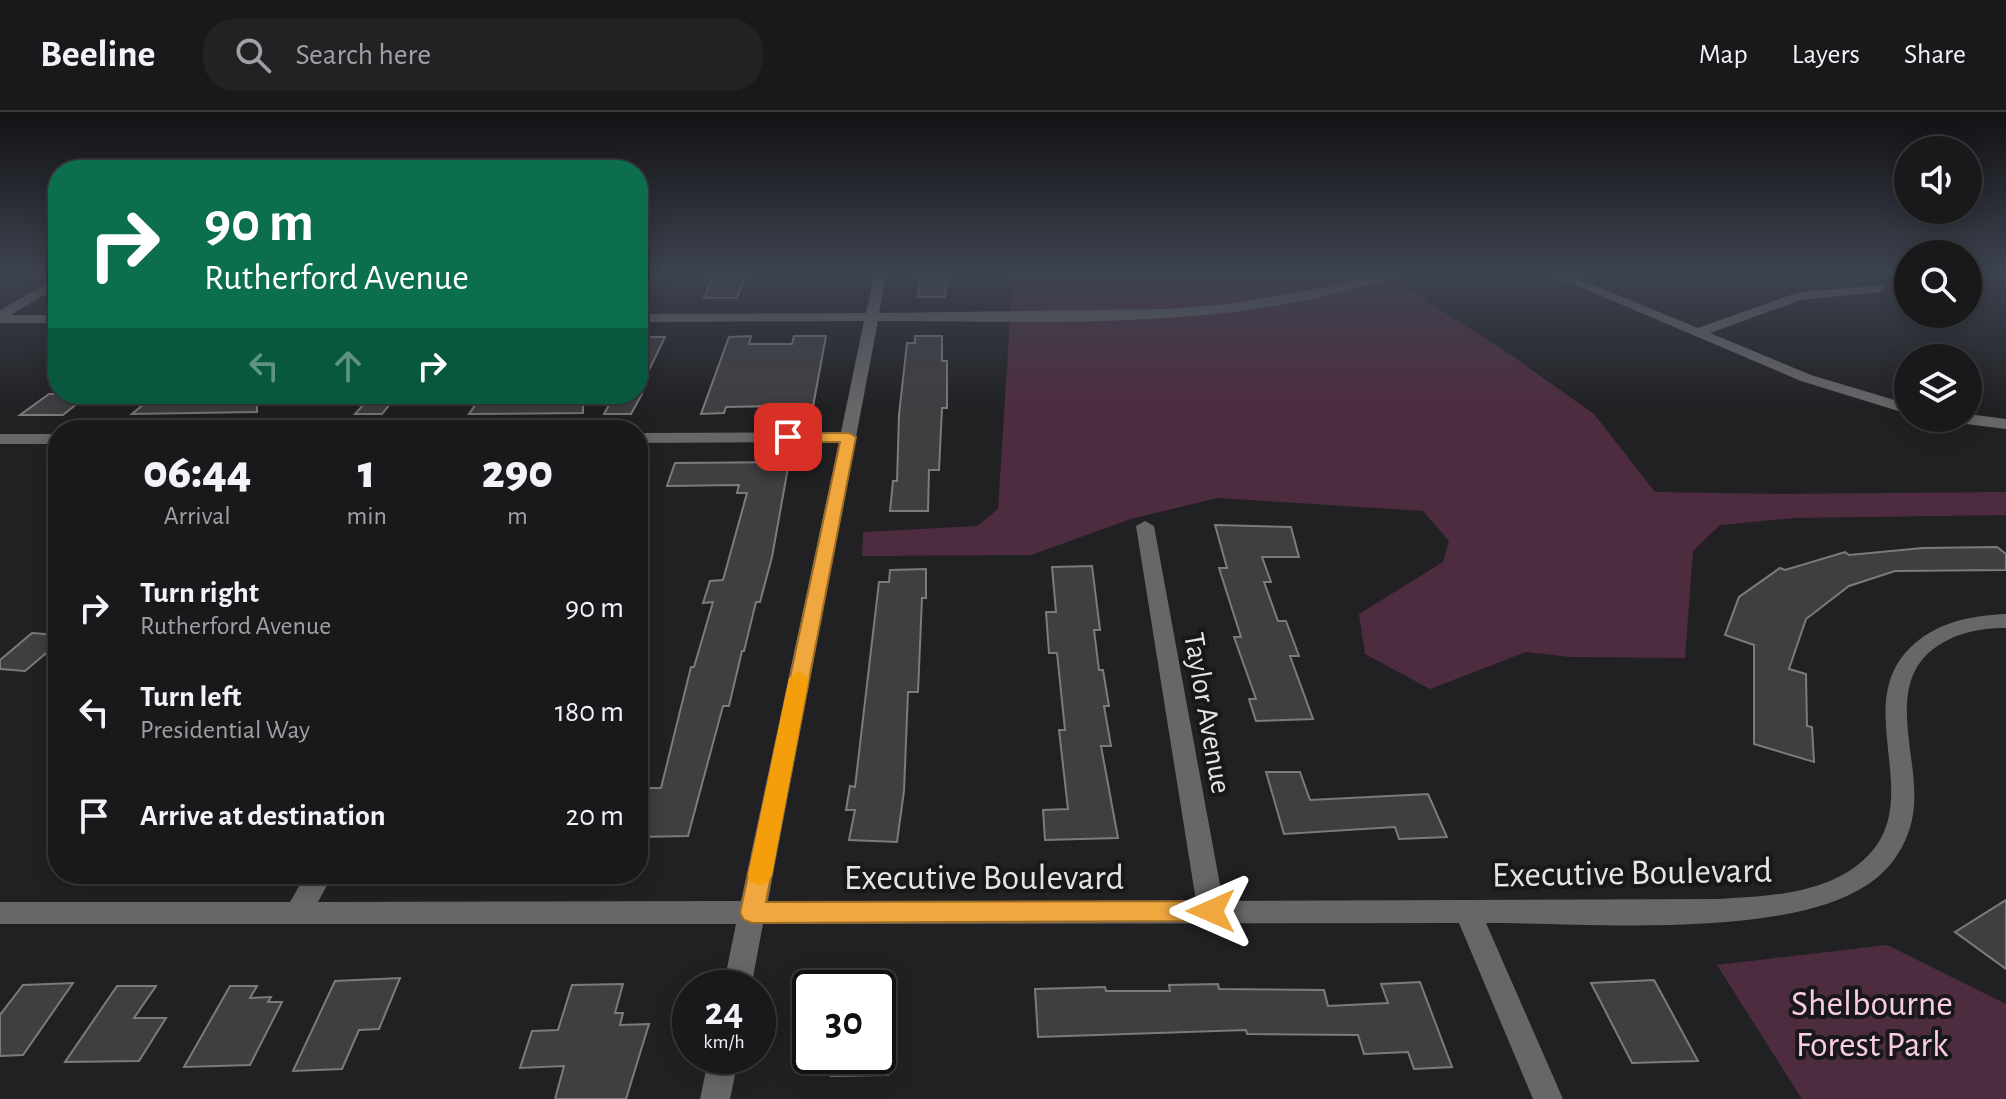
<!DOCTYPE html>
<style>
body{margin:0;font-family:"Alegreya Sans",sans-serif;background:#222224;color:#f1f3f6;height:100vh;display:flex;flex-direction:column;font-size:30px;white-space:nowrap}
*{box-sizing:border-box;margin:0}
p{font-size:26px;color:#9fa0a3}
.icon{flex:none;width:44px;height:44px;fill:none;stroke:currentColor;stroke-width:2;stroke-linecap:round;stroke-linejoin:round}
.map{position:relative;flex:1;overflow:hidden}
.side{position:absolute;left:48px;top:308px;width:600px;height:464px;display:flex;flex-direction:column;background:#19191b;border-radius:32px;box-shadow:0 4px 20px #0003,0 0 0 2px #37383a}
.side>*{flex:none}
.hud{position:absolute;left:48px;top:48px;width:600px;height:244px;border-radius:32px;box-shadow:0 4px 20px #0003,0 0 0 2px #37383a;background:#0b6e4f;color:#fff;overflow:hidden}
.controls{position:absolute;left:1894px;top:24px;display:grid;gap:16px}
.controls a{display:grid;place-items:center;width:88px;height:88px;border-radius:50%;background:#19191b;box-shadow:0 4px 20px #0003,0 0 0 2px #37383a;font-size:40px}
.speed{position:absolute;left:672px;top:858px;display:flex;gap:16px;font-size:40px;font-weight:700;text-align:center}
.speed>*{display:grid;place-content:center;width:104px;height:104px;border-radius:50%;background:#19191b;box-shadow:0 4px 20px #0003,0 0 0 2px #37383a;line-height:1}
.speed small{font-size:20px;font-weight:400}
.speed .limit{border:4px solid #111;border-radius:12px;background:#fff;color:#111}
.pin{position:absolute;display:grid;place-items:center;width:68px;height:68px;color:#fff;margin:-34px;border-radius:16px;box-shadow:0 4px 12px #0006}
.me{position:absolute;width:88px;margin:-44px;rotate:270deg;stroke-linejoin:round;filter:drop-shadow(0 0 6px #0008)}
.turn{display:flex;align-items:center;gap:28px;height:168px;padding:0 24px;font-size:36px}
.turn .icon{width:104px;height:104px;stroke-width:2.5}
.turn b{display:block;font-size:56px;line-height:68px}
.lanes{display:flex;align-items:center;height:76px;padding:0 24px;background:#0003;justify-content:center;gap:40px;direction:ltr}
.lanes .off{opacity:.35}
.eta{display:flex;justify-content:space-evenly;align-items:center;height:136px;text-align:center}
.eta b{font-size:48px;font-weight:800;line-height:56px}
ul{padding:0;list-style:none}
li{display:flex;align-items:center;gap:24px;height:104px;padding:0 24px}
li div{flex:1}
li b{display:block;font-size:30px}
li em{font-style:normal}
header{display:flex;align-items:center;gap:48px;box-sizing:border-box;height:112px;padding:0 40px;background:#19191b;border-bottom:2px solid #37383a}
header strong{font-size:38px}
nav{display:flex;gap:44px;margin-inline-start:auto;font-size:28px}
.search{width:560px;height:72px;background:#222224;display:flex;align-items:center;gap:20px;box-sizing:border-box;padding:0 28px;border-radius:32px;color:#9fa0a3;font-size:30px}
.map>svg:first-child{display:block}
.green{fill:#4e2c3f}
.building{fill:#403e41;stroke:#7d7a7e;stroke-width:2}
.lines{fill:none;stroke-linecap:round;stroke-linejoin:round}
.street{fill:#676769;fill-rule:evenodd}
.route{fill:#efa73e;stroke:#9b6d28;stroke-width:2}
.slow{fill:#f59e0b}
.labels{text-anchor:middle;stroke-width:8;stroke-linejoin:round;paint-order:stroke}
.street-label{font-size:30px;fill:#e5e5e7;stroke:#18181b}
.near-street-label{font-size:36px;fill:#e5e5e7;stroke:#18181b}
.near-park-label{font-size:36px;fill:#facce3;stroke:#18181b}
</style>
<header>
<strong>Beeline</strong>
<div class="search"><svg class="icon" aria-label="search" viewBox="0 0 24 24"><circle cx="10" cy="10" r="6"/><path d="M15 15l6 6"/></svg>Search here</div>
<nav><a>Map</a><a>Layers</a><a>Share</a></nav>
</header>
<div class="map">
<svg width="2006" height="987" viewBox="0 0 2006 987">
<rect width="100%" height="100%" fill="#212124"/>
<path class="green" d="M 1013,160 L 1381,160 L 1505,239 L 1594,302 L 1655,380 L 1779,382 L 2006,380 L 2006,403 L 1794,406 L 1720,413 L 1693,439 L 1685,546 L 1570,545 L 1526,540 L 1430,577 L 1365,542 L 1359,502 L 1443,450 L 1449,429 L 1423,399 L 1217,386 L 1131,407 L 1031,443 L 862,444 L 863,420 L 977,414 L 998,397 Z
M 1887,833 L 2006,892 L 2006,987 L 1802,987 L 1717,853 Z"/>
<path class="building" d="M 920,160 L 947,160 L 945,185 L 918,185 Z
M 745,165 L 737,186 L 704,186 L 713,166 Z
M 751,224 L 749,232 L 792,232 L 794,224 L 826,224 L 812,300 L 783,301 L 785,294 L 726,295 L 724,301 L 701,302 L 729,225 Z
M 915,224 L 942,224 L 942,249 L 947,249 L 947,296 L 942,296 L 939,358 L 929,358 L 928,399 L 890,399 L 893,369 L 897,369 L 899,303 L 907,231 L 915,231 Z
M 638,225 L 665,225 L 638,281 Z
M 49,282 L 89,282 L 63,303 L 20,303 Z
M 156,282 L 257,282 L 257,300 L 132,302 Z
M 373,282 L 398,282 L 382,302 L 355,302 Z
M 483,282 L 583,282 L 583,301 L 469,302 Z
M 615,282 L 642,282 L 631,302 L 604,302 Z
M 789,350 L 772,445 L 760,490 L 756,490 L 744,539 L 742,539 L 729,594 L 723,594 L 688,724 L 638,725 L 638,691 L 643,691 L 647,676 L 661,676 L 691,555 L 694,555 L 713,490 L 703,491 L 710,469 L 723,468 L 747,381 L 737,381 L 739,373 L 667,374 L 675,351 Z
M 1215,413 L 1291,415 L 1299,445 L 1262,445 L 1271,470 L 1264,470 L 1278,509 L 1286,509 L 1299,544 L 1290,544 L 1313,607 L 1256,609 L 1249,587 L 1256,587 L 1234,525 L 1241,525 L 1219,456 L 1227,456 Z
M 1997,435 L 2006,442 L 2006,458 L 1895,459 L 1849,474 L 1806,507 L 1789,557 L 1806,562 L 1807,614 L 1812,615 L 1814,650 L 1754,632 L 1754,533 L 1725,523 L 1739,485 L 1780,456 L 1785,458 L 1845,440 L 1849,443 L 1923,436 Z
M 1092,454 L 1100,518 L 1094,518 L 1099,558 L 1103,558 L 1109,594 L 1104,594 L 1111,634 L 1101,634 L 1118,726 L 1045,728 L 1043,698 L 1068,697 L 1059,618 L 1065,618 L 1057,541 L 1049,541 L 1046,500 L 1056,500 L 1052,455 Z
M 926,457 L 926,486 L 922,486 L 918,580 L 908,580 L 904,679 L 897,730 L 849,728 L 855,698 L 846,698 L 850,674 L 855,675 L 879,470 L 889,470 L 890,458 Z
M 32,521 L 58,523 L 58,531 L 25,559 L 0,557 L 0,548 Z
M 1266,660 L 1300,660 L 1310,688 L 1428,682 L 1447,725 L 1399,727 L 1395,715 L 1284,722 Z
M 2006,788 L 2006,857 L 1955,820 Z
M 400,866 L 379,917 L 359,918 L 342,957 L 293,959 L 335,869 Z
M 1654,868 L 1698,949 L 1632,951 L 1591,871 Z
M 1420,870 L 1452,955 L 1414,957 L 1408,940 L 1364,942 L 1358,923 L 1247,922 L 1246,918 L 1038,925 L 1035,877 L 1105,875 L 1106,879 L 1170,879 L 1169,873 L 1218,872 L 1219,877 L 1324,878 L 1328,894 L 1388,891 L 1381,872 Z
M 73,871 L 23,943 L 0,944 L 0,903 L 23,873 Z
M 623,872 L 615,901 L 623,901 L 620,913 L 649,912 L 626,987 L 555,987 L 564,954 L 520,956 L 532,919 L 558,918 L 572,873 Z
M 117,874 L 156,874 L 134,906 L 166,906 L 139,949 L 65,950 Z
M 230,874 L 257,874 L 250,886 L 271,885 L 268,890 L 282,890 L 250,953 L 184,955 Z
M 834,944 L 889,944 L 888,963 L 831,964 Z"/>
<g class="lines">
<path class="street" d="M 875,160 L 887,160 L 879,201 L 1168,197 L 1227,192 L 1328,175 L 1384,160 L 1404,160 C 1392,170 1368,172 1353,177 C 1204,218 1031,209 878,209 L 768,789 L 1196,789 L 1136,414 L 1145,409 L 1154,414 L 1223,789 L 1719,787 C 1770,784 1837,782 1873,738 C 1923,677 1846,584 1919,528 C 1943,509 1976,503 2006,502 L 2006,516 C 1979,516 1954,521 1932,538 C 1886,575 1918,643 1914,693 C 1912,725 1895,755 1867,773 C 1784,828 1587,811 1486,811 L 1563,987 L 1533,987 L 1459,811 L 763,812 L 751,876 L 723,876 L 736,812 L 0,812 L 0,790 L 290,790 L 306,762 L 333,762 L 318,790 L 741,789 L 839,330 L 638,331 L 638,321 L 841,320 L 864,209 L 638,210 L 638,202 L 866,201 Z
M 1545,160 L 1562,160 L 1698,216 L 1799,180 L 1885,173 L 1886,176 L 1880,180 L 1801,188 L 1710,221 L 1811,263 L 1908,292 L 1908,302 L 1801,269 Z
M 58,165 L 58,174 L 11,203 L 58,203 L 58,211 L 0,211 L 0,198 Z
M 1968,302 L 2006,307 L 2006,317 L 1958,311 L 1950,306 L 1968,306 Z
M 0,322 L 58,322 L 58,332 L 0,332 Z
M 709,944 L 739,944 L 730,987 L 700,987 Z"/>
</g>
<linearGradient id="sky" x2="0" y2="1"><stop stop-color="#121214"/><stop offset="0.54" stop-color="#3d4350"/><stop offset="1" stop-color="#3d4350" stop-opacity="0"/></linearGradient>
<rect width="2006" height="298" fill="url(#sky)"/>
<path class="route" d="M 849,321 L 856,325 L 766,790 L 1211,789 L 1220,792 L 1224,799 L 1220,806 L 1211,809 L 752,811 L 744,808 L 740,801 L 840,330 L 788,330 L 781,325 L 788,321 Z"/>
<path class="slow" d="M 799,559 L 809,566 L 772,763 L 768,770 L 760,773 L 751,770 L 748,763 L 789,566 Z"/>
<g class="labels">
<g class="street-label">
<text transform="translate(1208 601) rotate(80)" y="10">Taylor Avenue</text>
</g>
<g class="near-street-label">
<text transform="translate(1632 759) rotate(-1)" y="13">Executive Boulevard</text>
<text x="984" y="777">Executive Boulevard</text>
</g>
<g class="near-park-label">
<text x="1872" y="903">Shelbourne<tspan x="1872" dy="41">Forest Park</tspan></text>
</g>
</g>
</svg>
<div class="controls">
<a><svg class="icon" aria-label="sound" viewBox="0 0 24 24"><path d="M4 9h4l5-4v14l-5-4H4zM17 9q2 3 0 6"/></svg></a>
<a><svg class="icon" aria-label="search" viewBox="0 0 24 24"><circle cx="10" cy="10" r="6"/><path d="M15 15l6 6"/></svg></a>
<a><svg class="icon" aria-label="layers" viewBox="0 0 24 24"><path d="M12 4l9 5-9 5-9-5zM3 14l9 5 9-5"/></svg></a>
</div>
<div class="speed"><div>24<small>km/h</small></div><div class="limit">30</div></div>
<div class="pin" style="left:788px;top:325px;background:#d93025"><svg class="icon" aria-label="arrive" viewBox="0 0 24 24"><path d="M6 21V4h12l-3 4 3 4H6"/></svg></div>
<svg class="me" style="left:1211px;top:799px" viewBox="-20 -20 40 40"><path d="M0-17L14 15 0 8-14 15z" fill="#efa73e" stroke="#fff" stroke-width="4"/></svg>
<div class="hud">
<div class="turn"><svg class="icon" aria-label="right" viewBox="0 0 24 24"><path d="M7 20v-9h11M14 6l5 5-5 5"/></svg><div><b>90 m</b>Rutherford Avenue</div></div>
<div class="lanes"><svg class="icon off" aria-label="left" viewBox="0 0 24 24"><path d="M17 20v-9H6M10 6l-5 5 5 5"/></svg><svg class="icon off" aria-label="ahead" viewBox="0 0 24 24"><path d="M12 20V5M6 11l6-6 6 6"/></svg><svg class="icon" aria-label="right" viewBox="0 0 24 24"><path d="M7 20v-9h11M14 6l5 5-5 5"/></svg></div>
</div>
<section class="side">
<div class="eta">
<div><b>06:44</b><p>Arrival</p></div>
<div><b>1</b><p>min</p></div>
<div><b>290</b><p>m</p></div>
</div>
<ul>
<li><svg class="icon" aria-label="right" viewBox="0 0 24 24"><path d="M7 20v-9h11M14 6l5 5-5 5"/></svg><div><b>Turn right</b><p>Rutherford Avenue</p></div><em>90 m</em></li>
<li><svg class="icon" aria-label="left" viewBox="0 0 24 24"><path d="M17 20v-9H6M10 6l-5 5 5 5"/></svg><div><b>Turn left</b><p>Presidential Way</p></div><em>180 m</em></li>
<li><svg class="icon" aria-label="arrive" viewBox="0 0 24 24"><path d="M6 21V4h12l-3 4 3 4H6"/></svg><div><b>Arrive at destination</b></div><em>20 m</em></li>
</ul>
</section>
</div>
